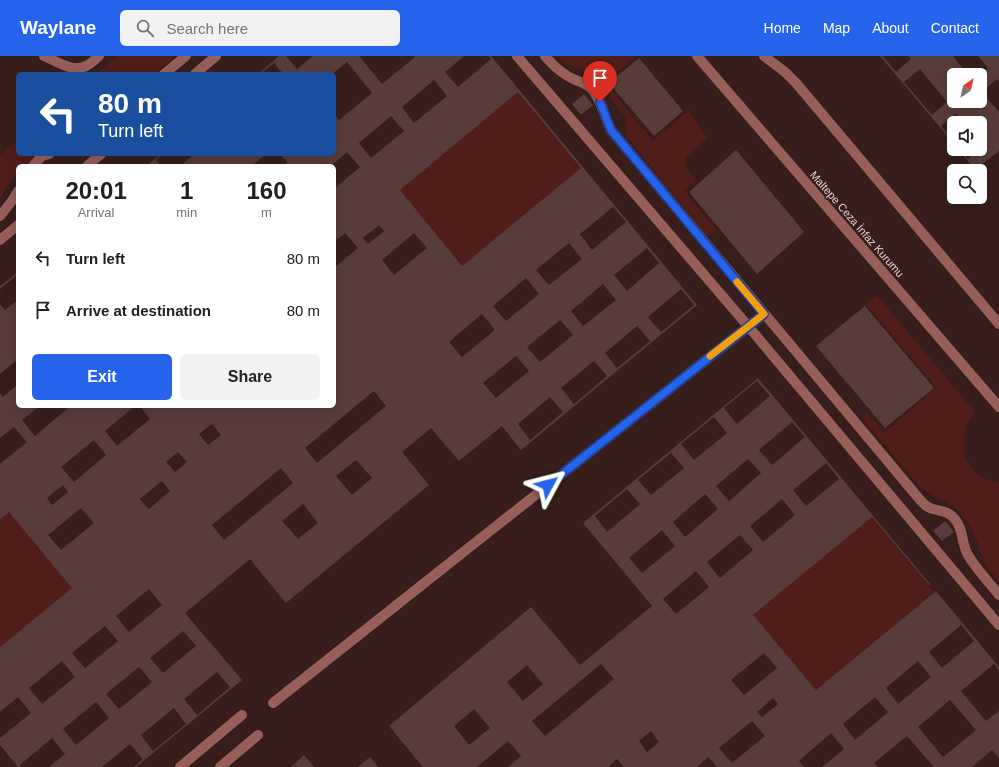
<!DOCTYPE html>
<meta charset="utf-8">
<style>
body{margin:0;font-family:Arial,sans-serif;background:#f2f2f2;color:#202124;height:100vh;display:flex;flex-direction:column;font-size:15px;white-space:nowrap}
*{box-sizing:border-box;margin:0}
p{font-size:13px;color:#757577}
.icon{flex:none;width:22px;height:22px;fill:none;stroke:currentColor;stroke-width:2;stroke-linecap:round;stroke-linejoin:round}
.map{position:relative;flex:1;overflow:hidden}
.details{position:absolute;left:16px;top:108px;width:320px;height:244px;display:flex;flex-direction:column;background:#fff;border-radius:6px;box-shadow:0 4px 16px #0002}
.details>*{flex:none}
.guide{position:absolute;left:16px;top:16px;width:320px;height:84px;border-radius:6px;box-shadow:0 4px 16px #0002;background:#1a4fa0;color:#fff;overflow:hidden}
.needle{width:26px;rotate:34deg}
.buttons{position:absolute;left:947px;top:12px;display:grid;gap:8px}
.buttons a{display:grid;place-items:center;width:40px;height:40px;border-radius:6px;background:#fff;box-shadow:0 4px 16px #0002;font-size:20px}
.pin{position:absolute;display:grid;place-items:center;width:34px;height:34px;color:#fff;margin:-41px -17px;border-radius:50% 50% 50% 0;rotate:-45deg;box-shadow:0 0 4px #0007}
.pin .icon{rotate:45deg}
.me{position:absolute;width:44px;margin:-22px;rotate:52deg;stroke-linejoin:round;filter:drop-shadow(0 0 3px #0008)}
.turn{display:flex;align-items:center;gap:14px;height:84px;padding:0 16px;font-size:18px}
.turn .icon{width:52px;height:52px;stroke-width:2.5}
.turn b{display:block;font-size:28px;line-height:34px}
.eta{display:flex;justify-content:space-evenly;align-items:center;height:68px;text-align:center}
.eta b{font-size:24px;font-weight:700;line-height:28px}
.cta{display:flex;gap:8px;margin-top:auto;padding:8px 16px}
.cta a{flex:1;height:46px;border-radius:6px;background:#2563eb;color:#fff;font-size:16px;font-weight:700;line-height:46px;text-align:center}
.cta a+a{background:#f2f2f2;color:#202124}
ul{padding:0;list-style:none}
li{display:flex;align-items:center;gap:12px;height:52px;padding:0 16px}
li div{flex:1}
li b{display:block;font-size:15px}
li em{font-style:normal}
header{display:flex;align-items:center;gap:24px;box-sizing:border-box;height:56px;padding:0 20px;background:#2563eb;color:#fff}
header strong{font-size:19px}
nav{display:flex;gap:22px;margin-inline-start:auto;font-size:14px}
.search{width:280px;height:36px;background:#f2f2f2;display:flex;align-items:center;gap:10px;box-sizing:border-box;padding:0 14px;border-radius:6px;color:#757577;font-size:15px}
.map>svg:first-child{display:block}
.green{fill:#4f1e1b}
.building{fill:#583c39;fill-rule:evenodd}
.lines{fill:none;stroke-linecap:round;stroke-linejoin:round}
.minor{stroke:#975f5a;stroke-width:10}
.route-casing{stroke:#184099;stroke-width:10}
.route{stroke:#2563eb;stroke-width:7}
.slow{stroke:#f59e0b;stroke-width:7}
.labels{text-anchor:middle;stroke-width:3;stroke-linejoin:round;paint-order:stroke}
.street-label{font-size:11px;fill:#e5d3d1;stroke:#371e1b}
</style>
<header>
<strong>Waylane</strong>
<div class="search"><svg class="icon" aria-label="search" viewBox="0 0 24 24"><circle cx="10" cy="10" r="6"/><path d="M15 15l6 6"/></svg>Search here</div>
<nav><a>Home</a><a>Map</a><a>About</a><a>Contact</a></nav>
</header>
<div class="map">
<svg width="999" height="711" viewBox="0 0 999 711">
<rect width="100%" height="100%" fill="#371e1b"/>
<path class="green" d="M 117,0 L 175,0 L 154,18 L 96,18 Z
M 556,0 L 636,0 L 605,27 L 653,85 L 688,54 L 707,82 L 686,102 L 685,108 L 686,112 L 696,125 L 685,135 L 716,174 L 713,178 L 707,179 L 701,173 L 626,80 L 626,67 L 625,61 L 589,15 L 574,11 L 564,7 Z
M 518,36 L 581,112 L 462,210 L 400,134 Z
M 18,84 L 18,98 L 38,98 L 25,110 L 18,110 L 18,117 L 8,128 L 0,144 L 0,99 Z
M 877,240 L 881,244 L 975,356 C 972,359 969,363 968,366 C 957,394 967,424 999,426 L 999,525 L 986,509 L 981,498 L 977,485 L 973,475 L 959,454 L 952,449 L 926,436 L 910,419 L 862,361 L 867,357 L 884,377 L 937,332 L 866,248 L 873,242 Z
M 9,456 L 72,532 L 0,591 L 0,464 Z
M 872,461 L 934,536 L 816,634 L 753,559 Z"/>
<path class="building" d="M 279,0 L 286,0 L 297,13 L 313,0 L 359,0 L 382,28 L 415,1 L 414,0 L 464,0 L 445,16 L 458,31 L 491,3 L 488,0 L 491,0 L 697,249 L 521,394 L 502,370 L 459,405 L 431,372 L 402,396 L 429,429 L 286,547 L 250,503 L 185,557 L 242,624 L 136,711 L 134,711 L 143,703 L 130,688 L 102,711 L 49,711 L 65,698 L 52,682 L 20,709 L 21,711 L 18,711 L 0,689 L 0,682 L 31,657 L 18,641 L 0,656 L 0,591 L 72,532 L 9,456 L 0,464 L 0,408 L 27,386 L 14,371 L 0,382 L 0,337 L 3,341 L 18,328 L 18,350 L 40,350 L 22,364 L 35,380 L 68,352 L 66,350 L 135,350 L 105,375 L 117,390 L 150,363 L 140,350 L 334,350 L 334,212 L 358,192 L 345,177 L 334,186 L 334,133 L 360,111 L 347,96 L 331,110 L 283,110 L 287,106 L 280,98 L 294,98 L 295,100 L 298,98 L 334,98 L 334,58 L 339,64 L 372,37 L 347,6 L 332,18 L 283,18 L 274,7 L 260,18 L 258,18 ZM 434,24 L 447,40 L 414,67 L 402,51 ZM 518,36 L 581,112 L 462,210 L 400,134 ZM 391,60 L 404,75 L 371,102 L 359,87 ZM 613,151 L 626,166 L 592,194 L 580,178 ZM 379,169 L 384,175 L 368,188 L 363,182 ZM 414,177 L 427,192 L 394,219 L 382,204 ZM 569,187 L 582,203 L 549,229 L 536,214 ZM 647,192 L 659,207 L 627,235 L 614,219 ZM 526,222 L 539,238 L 506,265 L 493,250 ZM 603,228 L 616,244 L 583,270 L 571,255 ZM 681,233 L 694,249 L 661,276 L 648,261 ZM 482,258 L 495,274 L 462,301 L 449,286 ZM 560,264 L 573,279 L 540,306 L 527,291 ZM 637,270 L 650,285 L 617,312 L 605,297 ZM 516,300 L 529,315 L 496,342 L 483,327 ZM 594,305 L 607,320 L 574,348 L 561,332 ZM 374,335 L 386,350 L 317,407 L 305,392 ZM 550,341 L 563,356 L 530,384 L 518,368 ZM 212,368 L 221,379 L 208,389 L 199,378 ZM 94,384 L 106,399 L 74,426 L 61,411 ZM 178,396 L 187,406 L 175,416 L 166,406 ZM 356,404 L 372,422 L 352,439 L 336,420 ZM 281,412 L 293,427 L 224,484 L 212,469 ZM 162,425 L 170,435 L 149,453 L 140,443 ZM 63,429 L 68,436 L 52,449 L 47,442 ZM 303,448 L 318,467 L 298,483 L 282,465 ZM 81,452 L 94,467 L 61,494 L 48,479 ZM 149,533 L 162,549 L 129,576 L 116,560 ZM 105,570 L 118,585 L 85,612 L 72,597 ZM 183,575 L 196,590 L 163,617 L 150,602 ZM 62,605 L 75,621 L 42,648 L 29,632 ZM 139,611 L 152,626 L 119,653 L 106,638 ZM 217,616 L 230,631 L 197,659 L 184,643 ZM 96,646 L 109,662 L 76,689 L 63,673 ZM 174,652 L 186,668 L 153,695 L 141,679 Z
M 880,0 L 883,0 L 896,16 L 911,3 L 909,0 L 953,0 L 968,19 L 954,19 L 954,45 L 980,45 L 980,19 L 988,12 L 978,0 L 999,0 L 999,25 L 997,23 L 982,36 L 999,56 L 999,95 L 975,114 L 958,93 L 960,93 L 968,103 L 984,90 L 980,86 L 980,67 L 964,67 L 956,57 L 941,70 L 954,86 L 954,88 ZM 920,13 L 947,46 L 932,59 L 904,26 Z
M 639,2 L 683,55 L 654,80 L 609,27 Z
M 584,38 L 593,49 L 581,59 L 572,48 Z
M 736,94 L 804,176 L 757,218 L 689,136 Z
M 161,98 L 163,98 L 156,104 L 161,110 L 146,110 Z
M 194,98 L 266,98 L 252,110 L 180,110 Z
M 18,216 L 18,218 L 0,233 L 0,230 Z
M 18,244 L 18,303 L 0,318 L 0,248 L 5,254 Z
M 865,250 L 934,332 L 885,372 L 816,290 Z
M 758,322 L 930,528 L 929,529 L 872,461 L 753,559 L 816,634 L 936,535 L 999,611 L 999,614 L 994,608 L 961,635 L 986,665 L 999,655 L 999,702 L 992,694 L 972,711 L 932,711 L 933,710 L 907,680 L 874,707 L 878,711 L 822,711 L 844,693 L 831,677 L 799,705 L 804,711 L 717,711 L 708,701 L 697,711 L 624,711 L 617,703 L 608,711 L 508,711 L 521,700 L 508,685 L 477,711 L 423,711 L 389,670 L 531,551 L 580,609 L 652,550 L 583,467 ZM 757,325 L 770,340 L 737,368 L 724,352 ZM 714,361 L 727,377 L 694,404 L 681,388 ZM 792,366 L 805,381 L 772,409 L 759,394 ZM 671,397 L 684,412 L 651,439 L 638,424 ZM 748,403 L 761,417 L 729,445 L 716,430 ZM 826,407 L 839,423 L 806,450 L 793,434 ZM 627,433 L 640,448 L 607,476 L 595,460 ZM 705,438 L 718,453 L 685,481 L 673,466 ZM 782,443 L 795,459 L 763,486 L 750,470 ZM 662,474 L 675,490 L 642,517 L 629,502 ZM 740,479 L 753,494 L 720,522 L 707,506 ZM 696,515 L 709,531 L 676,558 L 663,543 ZM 961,569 L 974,585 L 942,612 L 929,596 ZM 764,597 L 777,612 L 744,639 L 731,624 ZM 918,605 L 931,621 L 898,648 L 886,632 ZM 601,608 L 614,623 L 545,680 L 532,665 ZM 527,609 L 543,628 L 523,645 L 507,626 ZM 875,641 L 888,656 L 855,684 L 843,668 ZM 773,642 L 778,648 L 762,661 L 757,656 ZM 950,644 L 976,674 L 943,701 L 918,671 ZM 474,653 L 490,672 L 469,689 L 454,670 ZM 752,665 L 765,680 L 732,707 L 719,692 ZM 651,675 L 659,686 L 647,696 L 639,685 Z
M 945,465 L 954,476 L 942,485 L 933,475 Z
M 304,699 L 314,711 L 297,711 L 295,709 L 294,711 L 291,711 Z
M 370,701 L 378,711 L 358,711 Z"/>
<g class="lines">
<path class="minor" d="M 44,0 C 56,5 73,17 86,10 C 91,8 95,3 99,0
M 517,0 L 748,270 L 999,569
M 545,0 C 551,7 558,14 566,19 C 573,24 584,26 591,32 C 602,44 604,60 611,74 L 921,445 C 923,447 926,450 928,451 C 937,456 946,453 954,462 C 964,473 961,487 968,499 C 976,513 989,526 999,539
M 697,0 L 999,351
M 764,0 L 785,16 L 796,27 L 999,268
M 164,18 L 186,0
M 195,18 L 216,0
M 33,110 L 42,100 L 49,98
M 87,110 L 101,98
M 0,160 L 12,145 L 18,135
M 0,184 L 18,169
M 273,647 L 764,258
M 180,711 L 242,659
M 220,711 L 258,679"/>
</g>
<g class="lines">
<defs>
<path id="route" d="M 548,429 L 764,258 L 611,74 L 600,46"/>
</defs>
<use href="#route" class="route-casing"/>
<use href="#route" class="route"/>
<path class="slow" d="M 710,300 L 764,258 L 737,226"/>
</g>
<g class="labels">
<g class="street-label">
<text transform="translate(857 168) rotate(49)" y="4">Maltepe Ceza İnfaz Kurumu</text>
</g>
</g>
</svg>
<div class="buttons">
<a><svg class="needle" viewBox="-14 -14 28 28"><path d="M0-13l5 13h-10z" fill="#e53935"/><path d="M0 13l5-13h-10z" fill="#757577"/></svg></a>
<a><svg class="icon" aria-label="sound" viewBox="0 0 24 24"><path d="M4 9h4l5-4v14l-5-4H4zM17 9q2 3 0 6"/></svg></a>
<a><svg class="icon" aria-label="search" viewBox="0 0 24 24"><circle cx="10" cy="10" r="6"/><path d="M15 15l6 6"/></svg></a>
</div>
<div class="pin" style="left:600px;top:46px;background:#d93025"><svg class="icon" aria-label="arrive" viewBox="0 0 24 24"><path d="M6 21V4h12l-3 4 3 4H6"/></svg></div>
<svg class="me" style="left:548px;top:429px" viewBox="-20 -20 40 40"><path d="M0-17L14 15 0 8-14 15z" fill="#2563eb" stroke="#fff" stroke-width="4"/></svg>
<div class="guide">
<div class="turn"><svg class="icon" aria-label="left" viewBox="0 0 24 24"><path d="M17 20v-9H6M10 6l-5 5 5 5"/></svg><div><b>80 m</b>Turn left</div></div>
</div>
<section class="details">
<div class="eta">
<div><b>20:01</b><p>Arrival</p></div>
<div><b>1</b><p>min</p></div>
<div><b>160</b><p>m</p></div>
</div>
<ul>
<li><svg class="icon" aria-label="left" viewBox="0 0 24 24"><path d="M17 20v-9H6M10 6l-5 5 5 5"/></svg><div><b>Turn left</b></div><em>80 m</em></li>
<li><svg class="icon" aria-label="arrive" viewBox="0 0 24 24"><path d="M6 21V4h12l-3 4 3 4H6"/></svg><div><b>Arrive at destination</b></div><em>80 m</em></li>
</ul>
<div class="cta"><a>Exit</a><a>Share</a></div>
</section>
</div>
